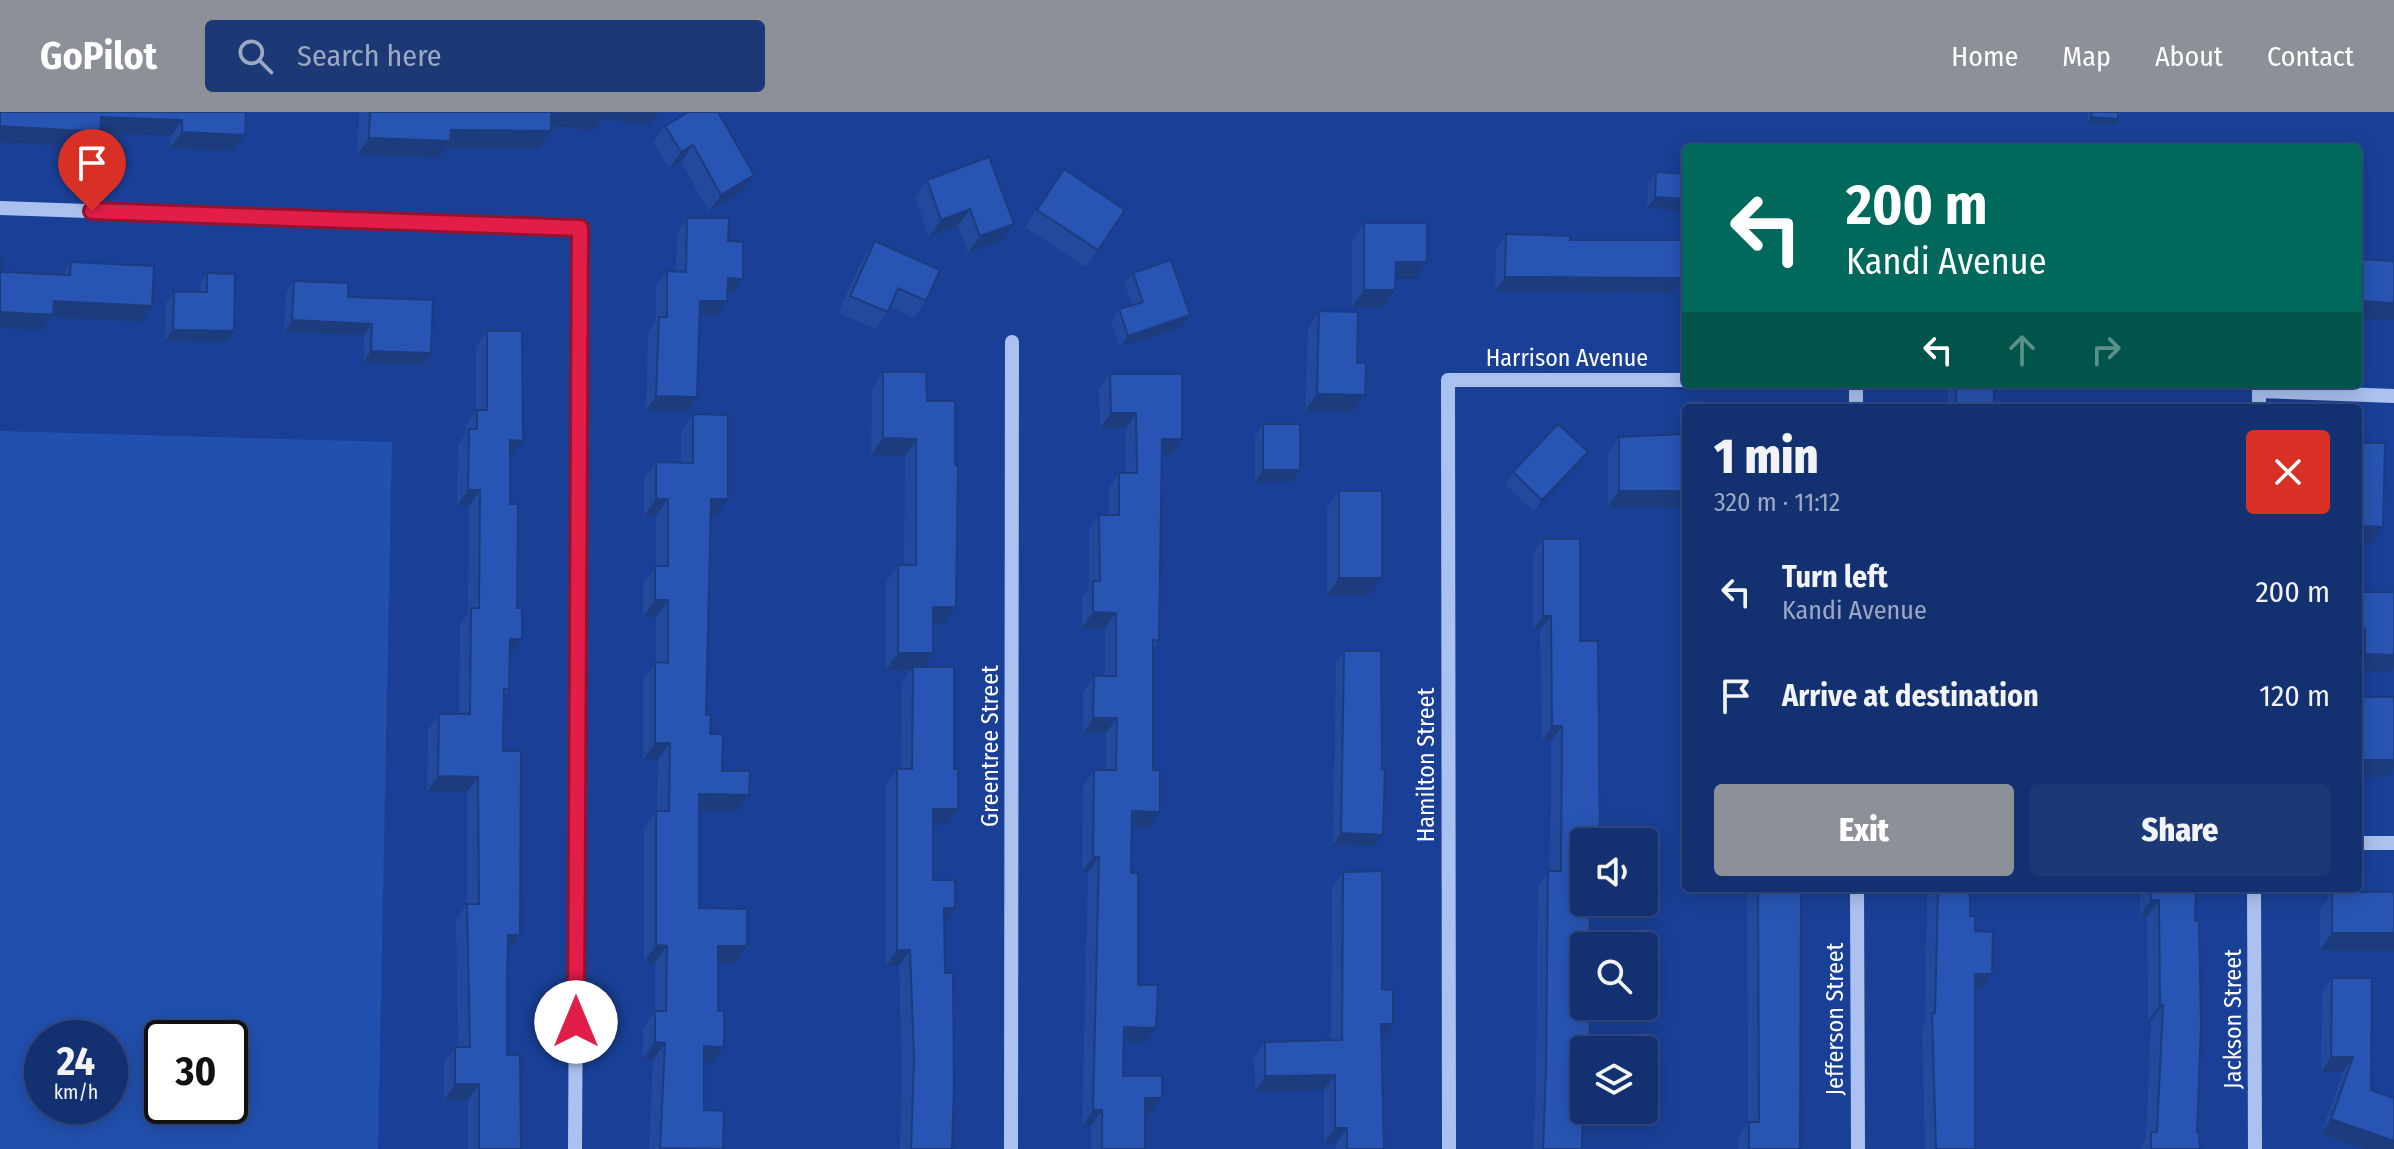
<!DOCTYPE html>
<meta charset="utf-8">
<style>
body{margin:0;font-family:"Fira Sans Condensed",sans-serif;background:#1c3875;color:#f1f3f6;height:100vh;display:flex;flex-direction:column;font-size:30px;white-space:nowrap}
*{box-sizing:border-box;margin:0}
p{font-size:26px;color:#9da9c3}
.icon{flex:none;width:44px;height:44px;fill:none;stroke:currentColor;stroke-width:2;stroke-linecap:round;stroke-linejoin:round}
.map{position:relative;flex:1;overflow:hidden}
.sheet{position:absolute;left:1682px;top:292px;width:680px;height:488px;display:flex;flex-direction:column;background:#133070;border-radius:8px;box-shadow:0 4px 20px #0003,0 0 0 2px #324b83}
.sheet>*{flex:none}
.top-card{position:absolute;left:1682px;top:32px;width:680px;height:244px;border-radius:8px;box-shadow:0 4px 20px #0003,0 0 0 2px #324b83;background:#00695c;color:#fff;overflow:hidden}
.controls{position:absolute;left:1570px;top:716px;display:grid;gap:16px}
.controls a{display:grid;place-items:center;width:88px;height:88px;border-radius:8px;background:#133070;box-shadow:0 4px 20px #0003,0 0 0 2px #324b83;font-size:40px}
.speed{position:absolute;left:24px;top:908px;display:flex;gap:16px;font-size:40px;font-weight:700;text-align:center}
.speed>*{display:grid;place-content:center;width:104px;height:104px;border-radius:50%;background:#133070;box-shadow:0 4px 20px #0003,0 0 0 2px #324b83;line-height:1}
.speed small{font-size:20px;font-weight:400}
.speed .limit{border:4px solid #111;border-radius:12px;background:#fff;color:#111}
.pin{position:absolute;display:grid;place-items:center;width:68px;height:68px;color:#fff;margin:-82px -34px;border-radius:50% 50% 50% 0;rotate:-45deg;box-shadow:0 0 8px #0007}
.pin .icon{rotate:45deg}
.me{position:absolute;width:88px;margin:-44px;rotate:0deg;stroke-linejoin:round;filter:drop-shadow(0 0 6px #0008)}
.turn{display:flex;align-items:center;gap:28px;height:168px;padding:0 32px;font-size:36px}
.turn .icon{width:104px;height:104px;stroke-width:2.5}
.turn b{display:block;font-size:56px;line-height:68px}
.lanes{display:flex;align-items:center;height:76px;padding:0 32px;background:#0003;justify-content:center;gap:40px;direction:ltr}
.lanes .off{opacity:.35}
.round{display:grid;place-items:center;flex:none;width:84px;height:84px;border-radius:8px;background:#1c3875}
.head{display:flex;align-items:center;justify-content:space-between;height:136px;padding:0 32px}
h1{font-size:48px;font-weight:800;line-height:60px}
.primary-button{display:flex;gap:16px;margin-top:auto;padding:16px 32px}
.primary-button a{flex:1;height:92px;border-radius:8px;background:#8c9099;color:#fff;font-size:32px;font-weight:800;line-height:92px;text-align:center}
.primary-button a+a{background:#1c3875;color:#f1f3f6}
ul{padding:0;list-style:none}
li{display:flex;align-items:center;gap:24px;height:104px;padding:0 32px}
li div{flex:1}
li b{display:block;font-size:30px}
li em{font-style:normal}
header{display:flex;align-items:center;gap:48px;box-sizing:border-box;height:112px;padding:0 40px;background:#8c9099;color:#fff}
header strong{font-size:38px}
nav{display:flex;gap:44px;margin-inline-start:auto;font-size:28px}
.search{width:560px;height:72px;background:#1c3875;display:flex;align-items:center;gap:20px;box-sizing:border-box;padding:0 28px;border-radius:8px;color:#9da9c3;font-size:30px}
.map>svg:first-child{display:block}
.green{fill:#2250af;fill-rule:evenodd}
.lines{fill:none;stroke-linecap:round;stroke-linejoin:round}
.minor{stroke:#abc2f0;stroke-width:14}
.wall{fill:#22499b}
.shaded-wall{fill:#1c3c7e}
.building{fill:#2855b4;stroke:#1c3c7e;stroke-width:2}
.route-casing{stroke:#92132f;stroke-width:20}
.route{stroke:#e11d48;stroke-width:14}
.labels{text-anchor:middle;stroke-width:8;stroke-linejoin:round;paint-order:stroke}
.street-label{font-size:24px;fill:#fff;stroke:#194096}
</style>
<header>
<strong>GoPilot</strong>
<div class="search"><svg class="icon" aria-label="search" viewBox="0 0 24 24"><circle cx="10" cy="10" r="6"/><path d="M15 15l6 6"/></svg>Search here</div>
<nav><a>Home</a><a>Map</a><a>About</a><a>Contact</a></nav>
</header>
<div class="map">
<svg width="2394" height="1037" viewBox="0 0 2394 1037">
<rect width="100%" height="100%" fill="#194096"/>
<path class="green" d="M 0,319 L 392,330 L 378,1037 L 0,1037 ZM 42,926 L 110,926 L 110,994 L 42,994 ZM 162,926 L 230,926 L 230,994 L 162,994 Z"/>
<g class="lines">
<path class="minor" d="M 0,96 L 580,116 L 575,1037
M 1856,272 L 1856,296
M 2259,296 L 2259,279 L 2394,284
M 2358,731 L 2394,731
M 1857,776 L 1858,1037
M 2254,776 L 2255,1037
M 1011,1037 L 1012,230
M 1449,1037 L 1448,268 L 1686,268"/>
</g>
<path class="wall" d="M 0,0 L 246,0 L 245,23 L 234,39 L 170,36 L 171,24 L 99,21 L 89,36 L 0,30 Z
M 359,0 L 659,0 L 649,13 L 601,7 L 593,19 L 551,14 L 551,19 L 539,36 L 446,36 L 439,46 L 357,43 Z
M 2088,0 L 2118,0 L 2114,13 L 2087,11 Z
M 665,14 L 754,63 L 742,80 L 709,100 L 681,50 L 669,57 L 653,30 Z
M 1064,57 L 1125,98 L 1086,155 L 1025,115 Z
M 1656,60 L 1686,62 L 1686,94 L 1683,99 L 1647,96 L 1648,72 Z
M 927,68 L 1014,112 L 1002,129 L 968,141 L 958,114 L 929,125 L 915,85 Z
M 687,106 L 728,129 L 733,181 L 727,181 L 717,204 L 700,204 L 687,300 L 646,299 L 648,220 L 656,208 L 656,174 L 667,159 L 676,159 L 677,121 Z
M 1364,111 L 1415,167 L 1395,167 L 1383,195 L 1352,195 L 1352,128 Z
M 1506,122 L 1570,128 L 1683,166 L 1672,181 L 1495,179 L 1496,137 Z
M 875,129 L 926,189 L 914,206 L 890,195 L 876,217 L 838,201 L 863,146 Z
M 71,150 L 152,194 L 142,210 L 51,205 L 43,218 L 2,160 L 61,163 Z
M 207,161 L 226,230 L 165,229 L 166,191 L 174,180 L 199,180 L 199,173 Z
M 1133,161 L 1190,203 L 1182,215 L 1120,235 L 1111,209 L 1119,197 L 1132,193 L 1125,172 Z
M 294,169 L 348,185 L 423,253 L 363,251 L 364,223 L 284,220 L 286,180 Z
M 1319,199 L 1357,251 L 1365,283 L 1353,300 L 1305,299 L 1308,216 Z
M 487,219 L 523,329 L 512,344 L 510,344 L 510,392 L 517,496 L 522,527 L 510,543 L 509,577 L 504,585 L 503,639 L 509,839 L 508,839 L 507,943 L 521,1037 L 468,1037 L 468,988 L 444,988 L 444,951 L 455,935 L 458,935 L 456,807 L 467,792 L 467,680 L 427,680 L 428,618 L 439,602 L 459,602 L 460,512 L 468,500 L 469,394 L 457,394 L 458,333 L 466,321 L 466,313 L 476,298 L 476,235 Z
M 883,260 L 927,289 L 956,495 L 944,512 L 933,512 L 933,541 L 923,555 L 954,657 L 958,697 L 947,713 L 933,713 L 933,768 L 944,811 L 945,861 L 952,1037 L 900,1037 L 902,962 L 899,854 L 886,854 L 886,673 L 897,657 L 901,657 L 902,571 L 911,558 L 886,558 L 886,470 L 898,453 L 904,453 L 905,344 L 871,343 L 872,277 Z
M 1110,262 L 1171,343 L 1162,343 L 1159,528 L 1153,536 L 1149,715 L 1131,715 L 1131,761 L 1138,873 L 1145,931 L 1124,931 L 1123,964 L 1151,1002 L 1145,1002 L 1145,1037 L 1091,1037 L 1091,1014 L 1082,1014 L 1088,760 L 1082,760 L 1083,673 L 1094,658 L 1106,658 L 1106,621 L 1083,621 L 1083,580 L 1094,564 L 1105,564 L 1105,516 L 1082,516 L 1082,485 L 1089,475 L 1089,418 L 1099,403 L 1109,403 L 1109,376 L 1119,361 L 1126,361 L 1126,316 L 1100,316 L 1099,277 Z
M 1948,272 L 2004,272 L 1998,280 L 1994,280 L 1991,296 L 1948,296 Z
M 693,302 L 728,387 L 716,404 L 711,404 L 706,603 L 722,659 L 749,683 L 737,700 L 699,699 L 699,796 L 747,834 L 735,851 L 718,851 L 718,899 L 724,935 L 712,952 L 704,952 L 704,998 L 723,1037 L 649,1037 L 653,948 L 643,947 L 643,916 L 655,900 L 655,851 L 644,850 L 644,716 L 656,699 L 657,699 L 658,648 L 643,648 L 643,567 L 656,550 L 656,505 L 643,505 L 643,471 L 656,454 L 656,404 L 644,404 L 644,367 L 656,350 L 681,351 L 681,319 Z
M 1263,312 L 1300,358 L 1292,370 L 1255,370 L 1255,324 Z
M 1686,322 L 1686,395 L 1608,395 L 1608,341 L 1619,325 Z
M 1588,340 L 1580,351 L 1534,400 L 1505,372 L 1513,360 Z
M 1339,379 L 1370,483 L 1327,483 L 1327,396 Z
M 1543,427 L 1580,529 L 1600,728 L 1599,730 L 1584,730 L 1584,938 L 1582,1037 L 1533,1037 L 1536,971 L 1538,774 L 1548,759 L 1550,759 L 1551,629 L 1542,629 L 1540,518 L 1533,518 L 1533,442 Z
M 2358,480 L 2391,560 L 2358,559 Z
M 1344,539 L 1375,734 L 1333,733 L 1336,551 Z
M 2358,585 L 2394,585 L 2394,656 L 2388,665 L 2358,665 Z
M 1343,760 L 1382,927 L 1384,1037 L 1336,1037 L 1336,1032 L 1324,1031 L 1324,978 L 1255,980 L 1254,945 L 1265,930 L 1331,929 L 1332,775 Z
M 1747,776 L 1801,776 L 1800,1037 L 1738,1037 L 1738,1026 L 1748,1011 Z
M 1927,776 L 1970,776 L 1970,804 L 1975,819 L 1992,862 L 1982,877 L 1975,877 L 1975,1037 L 1925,1037 L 1922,916 L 1925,912 Z
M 2140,776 L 2196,776 L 2197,1020 L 2200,1037 L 2140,1037 L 2146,1027 L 2151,909 L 2148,909 L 2147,804 L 2140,804 Z
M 2332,780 L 2394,780 L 2394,838 L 2320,838 L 2320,797 Z
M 2332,866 L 2371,978 L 2394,1037 L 2366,1037 L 2321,1022 L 2343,960 L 2321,960 L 2322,880 Z"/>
<path class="shaded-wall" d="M 548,0 L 659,0 L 649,13 L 601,7 L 593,19 L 539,12 Z
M 101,5 L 182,8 L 171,24 L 99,21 L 89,36 L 0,30 L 0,14 Z
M 2091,5 L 2118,7 L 2114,13 L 2087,11 Z
M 451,18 L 551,19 L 539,36 L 446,36 L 439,46 L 357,43 L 369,26 Z
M 182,20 L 245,23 L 234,39 L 170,36 Z
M 693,33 L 681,50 L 669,57 L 681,40 Z
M 754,63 L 742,80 L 709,100 L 721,83 Z
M 1655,85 L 1686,87 L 1686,94 L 1683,99 L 1647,96 Z
M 970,97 L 958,114 L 929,125 L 941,108 Z
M 1014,112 L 1002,129 L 968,141 L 980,124 Z
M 1396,150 L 1427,150 L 1415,167 L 1384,167 Z
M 1505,165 L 1683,166 L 1672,181 L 1495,179 Z
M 728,166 L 743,167 L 733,181 L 717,181 Z
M 1364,178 L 1395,178 L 1383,195 L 1352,195 Z
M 54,189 L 152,194 L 142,210 L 51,205 L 43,218 L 0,216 L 0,200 Z
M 700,189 L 727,189 L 717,204 L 690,204 Z
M 2358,189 L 2394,191 L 2394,208 L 2358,207 Z
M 1190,203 L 1182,215 L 1120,235 L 1128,224 Z
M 292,208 L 372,212 L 364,223 L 284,220 Z
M 173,218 L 234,219 L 226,230 L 165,229 Z
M 371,239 L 431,241 L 423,253 L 363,251 Z
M 1991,272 L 2004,272 L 1998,280 L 1985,280 Z
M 1317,282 L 1365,283 L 1353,300 L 1305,299 Z
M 656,284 L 697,285 L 687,300 L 646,299 Z
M 1111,301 L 1136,301 L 1126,316 L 1100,316 Z
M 883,326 L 916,327 L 905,344 L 871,343 Z
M 1162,327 L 1182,327 L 1171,343 L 1151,343 Z
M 510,328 L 523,329 L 512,344 L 499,344 Z
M 1588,340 L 1580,351 L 1534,400 L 1542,388 Z
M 1263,358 L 1300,358 L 1292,370 L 1255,370 Z
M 468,378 L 480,378 L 469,394 L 457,394 Z
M 1619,379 L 1686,379 L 1686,395 L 1608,395 Z
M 656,387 L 668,387 L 656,404 L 644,404 Z
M 711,387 L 728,387 L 716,404 L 699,404 Z
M 2358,414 L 2383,415 L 2372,432 L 2358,432 Z
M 1339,466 L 1382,466 L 1370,483 L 1327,483 Z
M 655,488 L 668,488 L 656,505 L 643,505 Z
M 933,495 L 956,495 L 944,512 L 921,512 Z
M 1093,500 L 1116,501 L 1105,516 L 1082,516 Z
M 1543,504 L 1551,504 L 1540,518 L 1533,518 Z
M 2358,517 L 2365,517 L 2358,527 Z
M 510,527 L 522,527 L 511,542 L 499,543 Z
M 898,541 L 933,541 L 921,558 L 913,555 L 911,558 L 886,558 Z
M 2365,542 L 2394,543 L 2394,556 L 2391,560 L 2358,559 L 2358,552 Z
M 1093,606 L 1117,606 L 1106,621 L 1083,621 Z
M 1552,614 L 1562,614 L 1551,629 L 1542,629 Z
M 655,631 L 670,631 L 658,648 L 643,648 Z
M 2361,648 L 2394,648 L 2394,656 L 2388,665 L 2358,665 L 2358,652 Z
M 438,664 L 478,665 L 467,680 L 427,680 Z
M 699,682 L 749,683 L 737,700 L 687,699 Z
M 933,697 L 958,697 L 947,713 L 921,713 Z
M 1132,699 L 1160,700 L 1149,715 L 1121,715 Z
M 1341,721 L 1383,723 L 1375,734 L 1333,733 Z
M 1093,745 L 1099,745 L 1088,760 L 1082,760 Z
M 2151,788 L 2159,788 L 2147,804 L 2140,804 Z
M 944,796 L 955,796 L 944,812 Z
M 2332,821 L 2394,821 L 2394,838 L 2320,838 Z
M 508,823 L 520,823 L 509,839 L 497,839 Z
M 656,833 L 667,834 L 655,851 L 644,850 Z
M 718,834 L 747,834 L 735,851 L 706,851 Z
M 897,838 L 910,838 L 899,854 L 886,854 Z
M 1975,862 L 1992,862 L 1982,877 L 1964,877 Z
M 2160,893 L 2163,893 L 2151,909 L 2148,909 Z
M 1381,912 L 1393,912 L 1382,927 Z
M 1124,915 L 1156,916 L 1145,931 L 1114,930 Z
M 655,930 L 665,931 L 653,948 L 643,947 Z
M 704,934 L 724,935 L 712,952 L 692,951 Z
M 2331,945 L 2353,945 L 2343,960 L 2321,960 Z
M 1644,961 L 1654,961 L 1644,975 Z
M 1335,963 L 1324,978 L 1255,980 L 1265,964 Z
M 455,972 L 479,972 L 468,988 L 444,988 Z
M 1145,986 L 1162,986 L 1151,1002 L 1135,1002 Z
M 1093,998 L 1102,998 L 1091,1014 L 1082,1014 Z
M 2331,1007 L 2394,1029 L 2394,1037 L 2366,1037 L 2321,1022 Z
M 1335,1016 L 1347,1016 L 1336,1032 L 1324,1031 Z"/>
<path class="building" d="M 0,0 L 246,0 L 245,23 L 182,20 L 182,8 L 101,5 L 100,20 L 0,14 Z
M 370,0 L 551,0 L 551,19 L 451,18 L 450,29 L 369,26 Z
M 689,0 L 718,0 L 754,63 L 721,83 L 693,33 L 681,40 L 665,14 Z
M 2092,0 L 2118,0 L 2118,7 L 2091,5 Z
M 989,45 L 1014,112 L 980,124 L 970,97 L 941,108 L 927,68 Z
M 1064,57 L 1125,98 L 1098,138 L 1037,98 Z
M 1656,60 L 1686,62 L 1686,87 L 1655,85 Z
M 687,106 L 729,106 L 728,129 L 743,130 L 743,167 L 728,166 L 727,189 L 700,189 L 697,285 L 656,284 L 659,205 L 667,205 L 667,159 L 686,160 Z
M 1364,111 L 1427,111 L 1427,150 L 1396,150 L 1395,178 L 1364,178 Z
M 1506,122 L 1570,124 L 1570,128 L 1683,128 L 1683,166 L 1505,165 Z
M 875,129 L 940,158 L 926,189 L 898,176 L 888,200 L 850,184 Z
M 0,147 L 2,147 L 2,160 L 70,163 L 71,150 L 154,154 L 152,194 L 54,189 L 53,203 L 0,200 Z
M 2358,147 L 2394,149 L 2394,191 L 2358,189 Z
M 1171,148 L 1190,203 L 1128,224 L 1119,197 L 1143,190 L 1133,161 Z
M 207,161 L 235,162 L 234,219 L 173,218 L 174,180 L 207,180 Z
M 294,169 L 348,171 L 348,185 L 433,188 L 431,241 L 371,239 L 372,212 L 292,208 Z
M 1319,199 L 1358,200 L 1357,251 L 1366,251 L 1365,283 L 1317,282 Z
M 487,219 L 522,219 L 523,329 L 510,328 L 510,392 L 518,392 L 517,496 L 522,496 L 522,527 L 510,527 L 509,577 L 504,577 L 503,639 L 521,639 L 520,823 L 508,823 L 507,873 L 507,943 L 520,943 L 521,1037 L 479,1037 L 479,972 L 455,972 L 455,935 L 470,935 L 467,792 L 479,792 L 478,665 L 438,664 L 439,602 L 470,602 L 471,496 L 479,496 L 480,378 L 468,378 L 469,317 L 477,317 L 477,298 L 487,298 Z
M 883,260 L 926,260 L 927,289 L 955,289 L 955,353 L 958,353 L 956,495 L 933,495 L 933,541 L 898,541 L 898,453 L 916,453 L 916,327 L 883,326 Z
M 1110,262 L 1182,262 L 1182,327 L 1162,327 L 1159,528 L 1153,528 L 1153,658 L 1160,658 L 1160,700 L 1132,699 L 1131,761 L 1138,761 L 1138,873 L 1158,873 L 1156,916 L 1124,915 L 1123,964 L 1162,964 L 1162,986 L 1145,986 L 1145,1037 L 1102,1037 L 1102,998 L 1093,998 L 1099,745 L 1093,745 L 1094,658 L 1116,658 L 1117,606 L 1093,606 L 1094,564 L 1116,564 L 1116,501 L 1093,500 L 1093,469 L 1100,469 L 1099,403 L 1119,403 L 1119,361 L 1137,361 L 1136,301 L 1111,301 Z
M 1956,272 L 1994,272 L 1994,292 L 1988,292 L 1988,296 L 1956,296 Z
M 693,302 L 728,303 L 728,387 L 711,387 L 706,603 L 711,603 L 710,622 L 723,622 L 722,659 L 750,659 L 749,683 L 699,682 L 699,796 L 747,797 L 747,834 L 718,834 L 718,899 L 724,899 L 724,935 L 704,934 L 704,998 L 724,999 L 723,1037 L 660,1036 L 665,931 L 655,930 L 655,899 L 666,899 L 667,834 L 656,833 L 656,699 L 669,699 L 670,631 L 655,631 L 655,550 L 668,551 L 668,488 L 655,488 L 655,454 L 668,454 L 668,387 L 656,387 L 656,350 L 693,351 Z
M 1263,312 L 1300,312 L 1300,358 L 1263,358 Z
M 1558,312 L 1588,340 L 1542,388 L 1513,360 Z
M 1686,322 L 1686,379 L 1619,379 L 1619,325 Z
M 2358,331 L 2385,331 L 2383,415 L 2358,414 Z
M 1339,379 L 1382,379 L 1382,466 L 1339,466 Z
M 1543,427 L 1580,427 L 1580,529 L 1598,529 L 1600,728 L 1590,728 L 1590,730 L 1584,730 L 1584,790 L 1590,790 L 1590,834 L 1584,834 L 1584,894 L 1590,894 L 1590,926 L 1655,928 L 1654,961 L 1644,961 L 1644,938 L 1584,938 L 1582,1037 L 1543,1037 L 1546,956 L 1548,759 L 1561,759 L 1562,614 L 1552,614 L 1551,504 L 1543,504 Z
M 2358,480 L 2394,480 L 2394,543 L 2365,542 L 2365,517 L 2358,517 Z
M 1344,539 L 1381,539 L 1382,657 L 1385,657 L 1383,723 L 1341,721 Z
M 913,555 L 954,555 L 954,657 L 958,657 L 958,697 L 933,697 L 933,768 L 955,768 L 955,796 L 944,796 L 945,861 L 953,861 L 954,974 L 952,1037 L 911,1037 L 914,946 L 910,838 L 897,838 L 897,657 L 912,657 Z
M 2358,585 L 2394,585 L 2394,648 L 2361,648 L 2361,621 L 2358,621 Z
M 1382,759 L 1382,877 L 1393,878 L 1393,912 L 1381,912 L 1384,1037 L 1347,1037 L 1347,1016 L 1335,1016 L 1335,963 L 1265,964 L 1265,930 L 1342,928 L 1343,760 Z
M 1758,776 L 1801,776 L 1800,1037 L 1749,1037 L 1749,1010 L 1759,1010 Z
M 1938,776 L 1970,776 L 1970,804 L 1975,804 L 1975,819 L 1993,820 L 1992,862 L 1975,862 L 1975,1037 L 1936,1037 L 1932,901 L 1935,901 Z
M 2151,776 L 2196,776 L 2195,809 L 2199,809 L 2201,914 L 2197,1020 L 2199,1020 L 2200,1037 L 2151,1037 L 2151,1020 L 2157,1020 L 2163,893 L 2160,893 L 2159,788 L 2151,788 Z
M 2332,780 L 2394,780 L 2394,821 L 2332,821 Z
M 2332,866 L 2372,866 L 2371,978 L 2394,986 L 2394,1029 L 2331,1007 L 2353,945 L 2331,945 Z"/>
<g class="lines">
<defs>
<path id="route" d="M 92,99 L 580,116 L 576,910"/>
</defs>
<use href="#route" class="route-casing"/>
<use href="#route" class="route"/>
</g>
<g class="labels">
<g class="street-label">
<text x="1567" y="254">Harrison Avenue</text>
<text transform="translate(990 634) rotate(-90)" y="8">Greentree Street</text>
<text transform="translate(1426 653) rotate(-90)" y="8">Hamilton Street</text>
<text transform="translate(1835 907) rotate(-90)" y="8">Jefferson Street</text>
<text transform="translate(2233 907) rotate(-90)" y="8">Jackson Street</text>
</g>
</g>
</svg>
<div class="controls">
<a><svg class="icon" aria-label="sound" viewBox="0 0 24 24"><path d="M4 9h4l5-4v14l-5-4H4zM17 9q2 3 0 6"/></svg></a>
<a><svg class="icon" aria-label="search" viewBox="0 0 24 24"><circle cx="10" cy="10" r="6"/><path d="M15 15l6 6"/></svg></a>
<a><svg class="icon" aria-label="layers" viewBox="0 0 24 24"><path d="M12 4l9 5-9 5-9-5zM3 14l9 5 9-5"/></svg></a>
</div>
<div class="speed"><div>24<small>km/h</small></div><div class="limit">30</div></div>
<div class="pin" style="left:92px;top:99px;background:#d93025"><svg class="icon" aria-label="arrive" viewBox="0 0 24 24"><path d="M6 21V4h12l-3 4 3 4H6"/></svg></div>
<svg class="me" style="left:576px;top:910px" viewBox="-20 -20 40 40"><circle r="19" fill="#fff"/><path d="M0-13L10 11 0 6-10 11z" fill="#e11d48"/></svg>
<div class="top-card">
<div class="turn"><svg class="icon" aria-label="left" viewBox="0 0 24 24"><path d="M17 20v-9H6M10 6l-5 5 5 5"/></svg><div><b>200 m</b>Kandi Avenue</div></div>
<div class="lanes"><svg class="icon" aria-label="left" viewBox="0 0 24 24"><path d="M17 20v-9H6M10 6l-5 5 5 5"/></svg><svg class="icon off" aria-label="ahead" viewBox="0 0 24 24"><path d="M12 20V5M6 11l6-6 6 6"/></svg><svg class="icon off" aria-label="right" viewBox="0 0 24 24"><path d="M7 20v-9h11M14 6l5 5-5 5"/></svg></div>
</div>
<section class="sheet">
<div class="head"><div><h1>1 min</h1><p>320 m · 11:12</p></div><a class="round" style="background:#d93025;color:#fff"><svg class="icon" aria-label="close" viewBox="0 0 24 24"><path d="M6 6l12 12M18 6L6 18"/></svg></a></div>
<ul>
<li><svg class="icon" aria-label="left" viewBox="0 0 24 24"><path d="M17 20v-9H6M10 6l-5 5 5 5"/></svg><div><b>Turn left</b><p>Kandi Avenue</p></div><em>200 m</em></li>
<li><svg class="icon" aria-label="arrive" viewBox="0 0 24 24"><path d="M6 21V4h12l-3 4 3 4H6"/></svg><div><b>Arrive at destination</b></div><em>120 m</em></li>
</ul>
<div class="primary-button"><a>Exit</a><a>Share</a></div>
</section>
</div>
